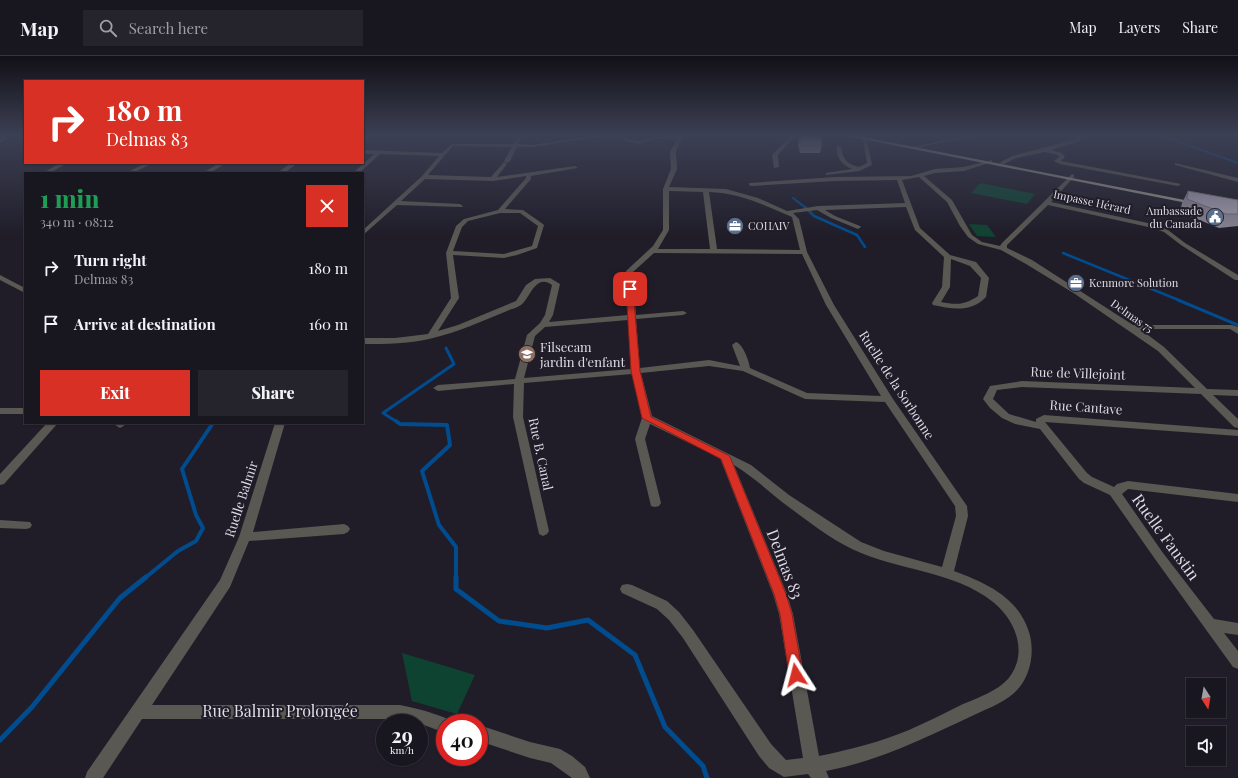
<!DOCTYPE html>
<meta charset="utf-8">
<style>
body{margin:0;font-family:"Playfair Display",serif;background:#25232c;color:#f1f3f6;height:100vh;display:flex;flex-direction:column;font-size:15px;white-space:nowrap}
*{box-sizing:border-box;margin:0}
p{font-size:13px;color:#9f9fa4}
.icon{flex:none;width:22px;height:22px;fill:none;stroke:currentColor;stroke-width:2;stroke-linecap:round;stroke-linejoin:round}
.map{position:relative;flex:1;overflow:hidden}
.drawer{position:absolute;left:24px;top:116px;width:340px;height:252px;display:flex;flex-direction:column;background:#18161f;border-radius:0px;box-shadow:0 1px 3px #0004,0 0 0 1px #36353d}
.drawer>*{flex:none}
.top-card{position:absolute;left:24px;top:24px;width:340px;height:84px;border-radius:0px;box-shadow:0 1px 3px #0004,0 0 0 1px #36353d;background:#d93025;color:#fff;overflow:hidden}
.needle{width:26px;rotate:169deg}
.tools{position:absolute;left:1186px;top:622px;display:grid;gap:8px}
.tools a{display:grid;place-items:center;width:40px;height:40px;border-radius:0px;background:#18161f;box-shadow:0 1px 3px #0004,0 0 0 1px #36353d;font-size:20px}
.speed{position:absolute;left:376px;top:658px;display:flex;gap:8px;font-size:20px;font-weight:700;text-align:center}
.speed>*{display:grid;place-content:center;width:52px;height:52px;border-radius:50%;background:#18161f;box-shadow:0 1px 3px #0004,0 0 0 1px #36353d;line-height:1}
.speed small{font-size:10px;font-weight:400}
.speed .limit{border:6px solid #d22;background:#fff;color:#111}
.pin{position:absolute;display:grid;place-items:center;width:34px;height:34px;color:#fff;margin:-17px;border-radius:8px;box-shadow:0 2px 6px #0006}
.me{position:absolute;width:44px;margin:-22px;rotate:351deg;stroke-linejoin:round;filter:drop-shadow(0 0 3px #0008)}
.turn{display:flex;align-items:center;gap:14px;height:84px;padding:0 16px;font-size:18px}
.turn .icon{width:52px;height:52px;stroke-width:2.5}
.turn b{display:block;font-size:28px;line-height:34px}
.round{display:grid;place-items:center;flex:none;width:42px;height:42px;border-radius:0px;background:#25232c}
.headline{display:flex;align-items:center;justify-content:space-between;height:68px;padding:0 16px}
h1{font-size:24px;font-weight:800;line-height:30px;color:#1e9e55}
.button{display:flex;gap:8px;margin-top:auto;padding:8px 16px}
.button a{flex:1;height:46px;border-radius:0px;background:#d93025;color:#fff;font-size:16px;font-weight:800;line-height:46px;text-align:center}
.button a+a{background:#25232c;color:#f1f3f6}
ul{padding:0;list-style:none}
li{display:flex;align-items:center;gap:12px;height:56px;padding:0 16px}
li div{flex:1}
li b{display:block;font-size:15px}
li em{font-style:normal}
header{display:flex;align-items:center;gap:24px;box-sizing:border-box;height:56px;padding:0 20px;background:#18161f;border-bottom:1px solid #36353d}
header strong{font-size:19px}
nav{display:flex;gap:22px;margin-inline-start:auto;font-size:14px}
.search{width:280px;height:36px;background:#25232c;display:flex;align-items:center;gap:10px;box-sizing:border-box;padding:0 14px;border-radius:0px;color:#9f9fa4;font-size:15px}
.map>svg:first-child{display:block}
.green{fill:#0f4331}
.lines{fill:none;stroke-linecap:round;stroke-linejoin:round}
.stream-far4{stroke:#004c8e;stroke-width:2}
.stream-far3{stroke:#004c8e;stroke-width:2.5}
.stream-far2{stroke:#004c8e;stroke-width:3}
.stream-far1{stroke:#004c8e;stroke-width:4}
.stream{stroke:#004c8e;stroke-width:5}
.minor{fill:#595852;fill-rule:evenodd}
.major{fill:#939284;fill-rule:evenodd}
.wall{fill:#898492}
.building{fill:#9f9aaa;stroke:#6f6c77}
.route{fill:#d93025;stroke:#8d1f18}
.labels{text-anchor:middle;stroke-width:4;stroke-linejoin:round;paint-order:stroke}
.far-street-label{font-size:11px;fill:#dfdce5;stroke:#201d29}
.far-poi-label{font-size:11px;fill:#dfdce5;stroke:#201d29;text-anchor:start}
.poi-label{font-size:13px;fill:#dfdce5;stroke:#201d29;text-anchor:start}
.street-label{font-size:13px;fill:#dfdce5;stroke:#201d29}
.near-street-label{font-size:16px;fill:#dfdce5;stroke:#201d29}
</style>
<header>
<strong>Map</strong>
<div class="search"><svg class="icon" aria-label="search" viewBox="0 0 24 24"><circle cx="10" cy="10" r="6"/><path d="M15 15l6 6"/></svg>Search here</div>
<nav><a>Map</a><a>Layers</a><a>Share</a></nav>
</header>
<div class="map">
<svg width="1238" height="722" viewBox="0 0 1238 722">
<rect width="100%" height="100%" fill="#201d29"/>
<path class="green" d="M 980,127 L 1035,138 L 1027,148 L 971,137 Z
M 969,168 L 987,169 L 996,181 L 977,180 Z
M 402,597 L 475,619 L 457,658 L 412,645 Z"/>
<g class="lines">
<path class="stream-far4" d="M 1160,79 L 1238,107
M 793,142 L 806,152"/>
<path class="stream-far3" d="M 805,151 L 814,160 L 857,179 L 865,191
M 1063,197 L 1181,245"/>
<path class="stream-far2" d="M 1178,244 L 1238,269
M 397,366 L 383,357 L 454,308 L 446,292"/>
<path class="stream-far1" d="M 396,365 L 400,368 L 447,369 L 450,389 L 422,415 L 439,469 L 456,491 L 456,522
M 145,522 L 178,495 L 196,485 L 203,472 L 196,459 L 182,413 L 213,367"/>
<path class="stream" d="M 456,521 L 456,533 L 499,565 L 547,572 L 588,564 L 635,599 L 665,671 L 703,710 L 707,722
M 0,684 L 32,651 L 120,542 L 146,521"/>
<path class="minor" d="M 0,79 L 3,79 L 7,83 L 0,87 L 0,84 L 2,83 Z
M 597,79 L 615,80 L 638,85 L 655,81 L 683,79 L 676,96 L 677,113 L 669,131 L 726,133 L 758,142 L 787,155 L 818,150 L 905,147 L 897,124 L 835,125 L 751,130 L 749,129 L 749,127 L 835,121 L 911,120 L 935,113 L 964,111 L 992,104 L 992,106 L 964,115 L 935,117 L 924,120 L 952,144 L 972,179 L 982,186 L 1000,190 L 1002,187 L 1072,118 L 1074,119 L 1074,121 L 1051,146 L 1157,169 L 1168,174 L 1185,187 L 1238,219 L 1238,224 L 1235,224 L 1181,189 L 1164,176 L 1153,172 L 1048,149 L 1007,189 L 1007,192 L 1032,204 L 1133,269 L 1232,269 L 1238,271 L 1238,278 L 1230,273 L 1140,273 L 1164,291 L 1207,333 L 1238,334 L 1238,340 L 1213,339 L 1238,363 L 1238,372 L 1234,371 L 1201,338 L 1022,331 L 997,334 L 993,343 L 1009,358 L 1036,366 L 1036,363 L 1044,359 L 1238,374 L 1238,380 L 1045,366 L 1087,417 L 1092,421 L 1114,431 L 1117,428 L 1128,425 L 1238,438 L 1238,446 L 1128,433 L 1122,438 L 1163,497 L 1214,563 L 1238,567 L 1238,579 L 1224,577 L 1238,595 L 1238,613 L 1233,611 L 1155,503 L 1110,439 L 1084,427 L 1079,423 L 1040,373 L 1015,368 L 1002,362 L 990,352 L 983,343 L 990,330 L 1022,325 L 1195,332 L 1158,295 L 1075,238 L 1026,208 L 1001,194 L 978,188 L 968,181 L 960,170 L 947,146 L 919,121 L 902,124 L 920,172 L 950,199 L 976,206 L 989,222 L 986,241 C 971,257 952,253 933,249 L 932,247 L 942,231 L 944,201 L 915,174 L 906,151 L 825,154 L 835,160 L 860,170 L 861,171 L 858,173 L 831,162 L 817,154 L 793,157 L 799,163 L 807,196 L 834,249 L 893,343 L 967,450 L 968,460 L 954,515 C 986,527 1018,541 1029,576 C 1035,595 1031,618 1018,633 C 1007,646 988,652 974,659 C 925,682 879,705 826,715 L 829,722 L 811,722 L 808,718 L 784,721 L 769,712 L 759,700 L 683,582 L 669,564 L 657,553 L 622,537 L 620,533 L 622,529 L 627,528 L 632,529 L 667,545 L 679,556 L 693,574 L 771,688 L 786,704 L 803,702 L 779,558 L 773,538 L 720,402 L 650,368 L 645,383 L 661,447 L 659,450 L 655,451 L 651,450 L 635,383 L 642,362 L 632,318 L 524,327 L 523,361 L 549,475 L 547,478 L 543,480 L 539,478 L 513,361 L 514,328 L 438,335 L 433,332 L 438,329 L 515,323 L 527,279 L 540,267 L 545,259 L 552,229 C 535,217 530,243 521,249 C 517,252 511,253 507,255 C 483,265 458,276 433,282 C 410,288 386,288 363,288 L 363,282 L 395,282 L 428,278 L 451,242 L 446,197 L 456,170 L 464,163 L 498,154 L 526,122 L 526,120 L 493,125 L 425,123 L 401,145 L 460,148 L 463,150 L 462,151 L 397,149 L 363,179 L 363,174 L 422,120 L 439,100 L 380,98 L 359,117 L 353,117 L 374,98 L 363,98 L 363,94 L 442,97 L 452,88 L 513,88 L 519,81 L 521,82 L 518,88 L 532,89 ZM 598,81 L 615,82 L 638,88 L 655,83 L 677,83 L 670,96 L 671,113 L 663,133 L 663,174 L 653,190 L 626,215 L 628,259 L 549,266 L 553,259 L 560,228 L 550,222 L 535,223 L 526,229 L 516,245 L 458,269 L 438,275 L 459,242 L 453,199 L 504,202 L 517,199 L 537,192 L 544,169 L 543,168 L 523,154 L 505,153 L 531,123 L 531,120 L 578,112 L 575,110 L 497,121 L 507,108 L 504,106 L 491,121 L 428,119 L 453,90 L 512,91 L 504,105 L 507,107 L 510,105 L 517,91 L 532,91 ZM 669,135 L 703,136 L 710,193 L 658,193 L 669,174 ZM 709,136 C 739,137 765,149 792,161 L 800,194 L 717,193 ZM 500,157 L 520,157 L 538,170 L 532,190 L 504,198 L 453,195 L 462,171 L 468,165 ZM 654,197 L 802,198 L 826,249 L 881,340 L 807,337 L 750,312 C 749,305 743,288 736,286 L 732,289 L 740,310 L 709,304 L 640,312 L 636,263 L 683,259 L 687,257 L 683,255 L 636,259 L 633,216 ZM 951,203 L 970,210 L 981,222 L 978,240 C 965,249 956,249 941,246 L 950,231 ZM 628,264 L 631,313 L 524,322 L 535,280 L 545,271 ZM 709,310 L 743,315 L 805,343 L 885,346 L 955,450 L 956,460 L 942,511 L 884,495 L 861,486 L 789,439 L 751,409 L 652,360 L 641,317 ZM 734,409 C 752,420 766,433 782,446 C 804,462 827,481 852,493 C 897,515 953,514 993,546 C 1016,564 1029,598 1008,623 C 997,635 978,642 963,648 C 945,657 927,666 909,674 C 880,686 849,694 819,700 L 793,558 L 787,538 Z
M 792,79 L 796,79 L 778,99 L 779,111 L 774,112 L 772,99 Z
M 972,79 L 980,79 L 915,92 L 913,91 Z
M 1076,79 L 1080,79 L 1081,85 L 1051,94 L 1062,97 L 1065,101 L 1061,105 L 1181,128 L 1178,130 L 1060,108 L 1054,105 L 1059,101 L 1058,99 L 1045,96 L 1016,102 L 1004,108 L 999,107 L 1012,100 L 1076,83 Z
M 862,80 L 866,81 L 872,109 L 859,115 L 826,119 L 826,117 L 852,113 C 841,109 835,100 837,89 L 841,90 C 842,103 847,108 859,111 L 867,107 Z
M 60,107 L 67,107 L 50,117 L 43,117 Z
M 146,107 L 153,107 L 133,117 L 126,117 Z
M 219,107 L 226,107 L 210,117 L 203,117 Z
M 291,107 L 298,107 L 284,117 L 277,117 Z
M 1175,107 L 1238,122 L 1238,126 L 1175,109 Z
M 0,219 L 25,232 L 25,237 L 0,224 Z
M 0,352 L 25,352 L 25,358 L 0,358 Z
M 47,367 L 58,367 L 4,428 L 0,429 L 0,418 Z
M 112,367 L 124,367 L 125,369 L 120,372 Z
M 275,367 L 285,367 L 253,476 L 344,468 L 348,470 L 350,473 L 348,476 L 344,478 L 249,485 L 230,531 L 152,649 L 400,649 C 417,652 434,657 451,664 L 452,667 L 445,667 L 445,677 L 419,667 L 400,663 L 142,663 L 103,722 L 85,722 L 87,716 L 220,524 L 239,481 Z
M 0,464 L 30,466 L 32,469 L 30,472 L 26,473 L 0,472 Z
M 479,669 L 530,686 L 560,693 L 572,700 L 585,711 L 590,722 L 572,722 L 551,707 L 530,702 L 479,685 Z"/>
<path class="major" d="M 845,79 L 853,79 L 1200,147 L 1197,149 L 847,80 Z"/>
</g>
<path class="wall" d="M 799,79 L 820,79 L 822,89 L 820,97 L 800,97 L 798,89 Z
M 1188,135 L 1238,144 L 1238,170 L 1219,172 L 1180,156 L 1182,147 Z"/>
<path class="building" d="M 801,79 L 820,79 L 822,89 L 802,90 L 799,81 L 801,81 Z
M 1188,135 L 1238,144 L 1238,158 L 1226,158 L 1187,143 Z"/>
<linearGradient id="sky" x2="0" y2="1"><stop stop-color="#121017"/><stop offset="0.44" stop-color="#3c4054"/><stop offset="1" stop-color="#3c4054" stop-opacity="0"/></linearGradient>
<rect width="1238" height="180" fill="url(#sky)"/>
<path class="route" d="M 630,231 L 633,233 L 640,315 L 651,361 L 728,399 L 730,401 L 786,538 L 792,558 L 803,619 L 801,623 L 796,625 L 791,623 L 789,619 L 780,558 L 774,538 L 721,403 L 642,362 L 631,315 L 626,233 Z"/>
<defs>
<symbol id="civic-disc" viewBox="-11 -11 22 22"><circle r="9.5" fill="#5c6f8a" stroke="#201d29"/><path d="M-.6-6.5H3V-4.5H.6V-3L4-1V1h2V6H-6V1h2V-1L-.6-3ZM-1.2 2.5V6h2.4V2.5Z" fill="#fff"/></symbol>
<symbol id="office-disc" viewBox="-11 -11 22 22"><circle r="9.5" fill="#5c6f8a" stroke="#201d29"/><path d="M-6-3h4V-5.5h4V-3h4V5H-6ZM-1-4.5V-3h2v-1.5ZM-6 0V1H6V0Z" fill="#fff"/></symbol>
<symbol id="school-disc" viewBox="-11 -11 22 22"><circle r="9.5" fill="#8d6e63" stroke="#201d29"/><path d="M0-5L7-2L0 1L-7-2ZM-4 1L0 2.5L4 1V4Q0 6-4 4Z" fill="#fff"/></symbol>
</defs>
<g fill-rule="evenodd">
<use href="#civic-disc" x="1205" y="151" width="20" height="20"/>
<use href="#office-disc" x="725" y="160" width="20" height="20"/>
<use href="#office-disc" x="1066" y="217" width="20" height="20"/>
<use href="#school-disc" x="517" y="288" width="20" height="20"/>
</g>
<g class="labels">
<g class="far-street-label">
<text transform="translate(1092 146) rotate(12)" y="4">Impasse Hérard</text>
<text transform="translate(1132 260) rotate(35)" y="4">Delmas 75</text>
</g>
<g class="far-poi-label">
<text x="1202" y="159" text-anchor="end">Ambassade<tspan x="1202" dy="13">du Canada</tspan></text>
<text x="748" y="174">COHAIV</text>
<text x="1089" y="231">Kenmore Solution</text>
</g>
<g class="poi-label">
<text x="540" y="296">Filsecam<tspan x="540" dy="15">jardin d'enfant</tspan></text>
</g>
<g class="street-label">
<text transform="translate(1078 317) rotate(2)" y="5">Rue de Villejoint</text>
<text transform="translate(897 329) rotate(57)" y="5">Ruelle de la Sorbonne</text>
<text transform="translate(1086 351) rotate(4)" y="5">Rue Cantave</text>
<text transform="translate(541 398) rotate(78)" y="5">Rue B. Canal</text>
<text transform="translate(241 443) rotate(-72)" y="5">Ruelle Balmir</text>
</g>
<g class="near-street-label">
<text transform="translate(1166 481) rotate(54)" y="6">Ruelle Faustin</text>
<text transform="translate(785 508) rotate(69)" y="6">Delmas 83</text>
<text x="280" y="661">Rue Balmir Prolongée</text>
</g>
</g>
</svg>
<div class="tools">
<a><svg class="needle" viewBox="-14 -14 28 28"><path d="M0-13l5 13h-10z" fill="#e53935"/><path d="M0 13l5-13h-10z" fill="#9f9fa4"/></svg></a>
<a><svg class="icon" aria-label="sound" viewBox="0 0 24 24"><path d="M4 9h4l5-4v14l-5-4H4zM17 9q2 3 0 6"/></svg></a>
</div>
<div class="speed"><div>29<small>km/h</small></div><div class="limit">40</div></div>
<div class="pin" style="left:630px;top:233px;background:#d93025"><svg class="icon" aria-label="arrive" viewBox="0 0 24 24"><path d="M6 21V4h12l-3 4 3 4H6"/></svg></div>
<svg class="me" style="left:796px;top:619px" viewBox="-20 -20 40 40"><path d="M0-17L14 15 0 8-14 15z" fill="#d93025" stroke="#fff" stroke-width="4"/></svg>
<div class="top-card">
<div class="turn"><svg class="icon" aria-label="right" viewBox="0 0 24 24"><path d="M7 20v-9h11M14 6l5 5-5 5"/></svg><div><b>180 m</b>Delmas 83</div></div>
</div>
<section class="drawer">
<div class="headline"><div><h1>1 min</h1><p>340 m · 08:12</p></div><a class="round" style="background:#d93025;color:#fff"><svg class="icon" aria-label="close" viewBox="0 0 24 24"><path d="M6 6l12 12M18 6L6 18"/></svg></a></div>
<ul>
<li><svg class="icon" aria-label="right" viewBox="0 0 24 24"><path d="M7 20v-9h11M14 6l5 5-5 5"/></svg><div><b>Turn right</b><p>Delmas 83</p></div><em>180 m</em></li>
<li><svg class="icon" aria-label="arrive" viewBox="0 0 24 24"><path d="M6 21V4h12l-3 4 3 4H6"/></svg><div><b>Arrive at destination</b></div><em>160 m</em></li>
</ul>
<div class="button"><a>Exit</a><a>Share</a></div>
</section>
</div>
